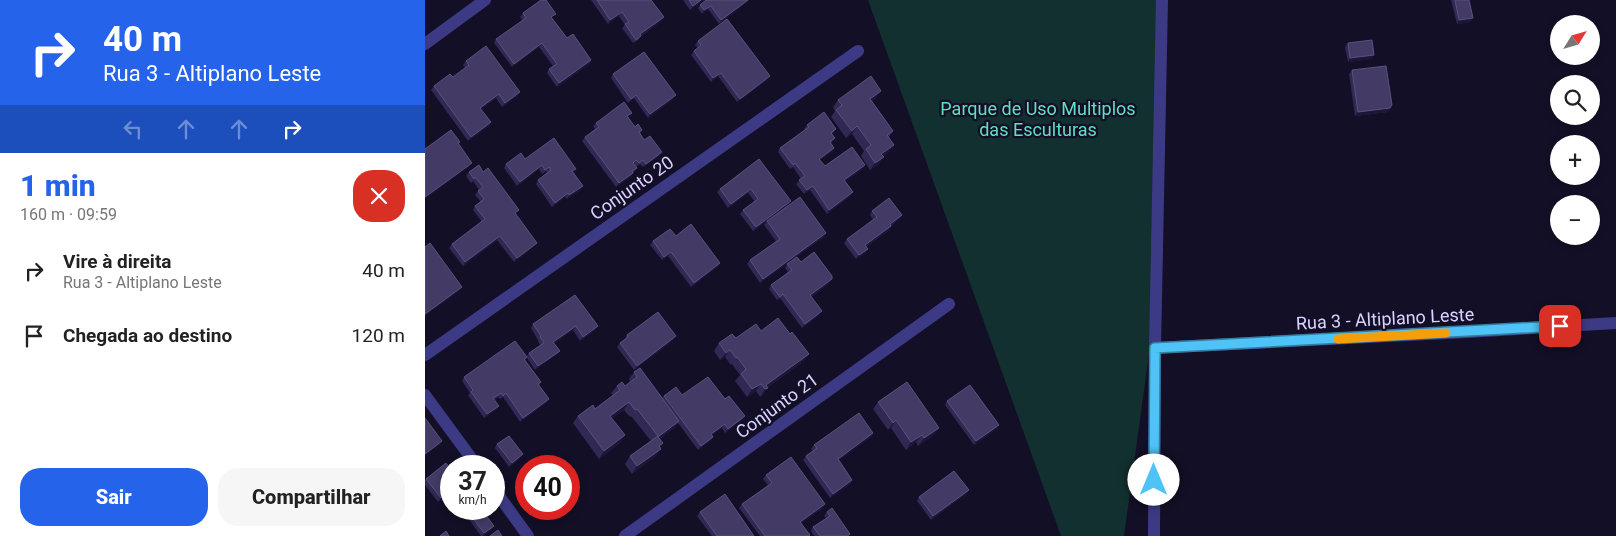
<!DOCTYPE html>
<html lang="pt">
<meta charset="utf-8">
<style>
body{margin:0;font-family:Roboto,sans-serif;background:#f6f6f6;color:#222;height:100vh;display:flex;flex-direction:column;font-size:19px;white-space:nowrap}
*{box-sizing:border-box;margin:0}
p{font-size:16px;color:#767676}
.icon{flex:none;width:28px;height:28px;fill:none;stroke:currentColor;stroke-width:2;stroke-linecap:round;stroke-linejoin:round}
.map{position:relative;flex:1;overflow:hidden}
.side{display:flex;flex-direction:column;background:#fff;width:425px}
.side>*{flex:none}
.banner{background:#2563eb;color:#fff;overflow:hidden}
.needle{width:32px;rotate:53deg}
.controls{position:absolute;left:1125px;top:15px;display:grid;gap:10px}
.controls a{display:grid;place-items:center;width:50px;height:50px;border-radius:50%;background:#fff;box-shadow:0 2px 8px #0003;font-size:25px}
.speed{position:absolute;left:15px;top:455px;display:flex;gap:10px;font-size:25px;font-weight:700;text-align:center}
.speed>*{display:grid;place-content:center;width:65px;height:65px;border-radius:50%;background:#fff;box-shadow:0 2px 8px #0003;line-height:1}
.speed small{font-size:12px;font-weight:400}
.speed .limit{border:8px solid #d22;background:#fff;color:#111}
.pin{position:absolute;display:grid;place-items:center;width:42px;height:42px;color:#fff;margin:-21px;border-radius:10px;box-shadow:0 2px 8px #0006}
.me{position:absolute;width:55px;margin:-28px;rotate:0deg;stroke-linejoin:round;filter:drop-shadow(0 0 4px #0008)}
.turn{display:flex;align-items:center;gap:18px;height:105px;padding:0 20px;font-size:22px}
.turn .icon{width:65px;height:65px;stroke-width:2.5}
.turn b{display:block;font-size:35px;line-height:42px}
.lanes{display:flex;align-items:center;height:48px;padding:0 20px;background:#0003;justify-content:center;gap:25px;direction:ltr}
.lanes .off{opacity:.35}
.round{display:grid;place-items:center;flex:none;width:52px;height:52px;border-radius:20px;background:#f6f6f6}
.headline{display:flex;align-items:center;justify-content:space-between;height:85px;padding:0 20px}
h1{font-size:30px;font-weight:800;line-height:38px;color:#2563eb}
.cta{display:flex;gap:10px;margin-top:auto;padding:10px 20px}
.cta a{flex:1;height:58px;border-radius:20px;background:#2563eb;color:#fff;font-size:20px;font-weight:800;line-height:58px;text-align:center}
.cta a+a{background:#f6f6f6;color:#222}
ul{padding:0;list-style:none}
li{display:flex;align-items:center;gap:15px;height:65px;padding:0 20px}
li div{flex:1}
li b{display:block;font-size:19px}
li em{font-style:normal}
main{display:flex;flex:1;min-height:0}
.map>svg:first-child{display:block}
.green{fill:#12302f}
.lines{fill:none;stroke-linecap:round;stroke-linejoin:round}
.minor{stroke:#3d3a85;stroke-width:12}
.wall{fill:#312854}
.shaded-wall{fill:#1d163a}
.building{fill:#433a66;stroke:#5a527e}
.route-casing{stroke:#337fa1;stroke-width:12}
.route{stroke:#4fc3f7;stroke-width:9}
.slow{stroke:#f59e0b;stroke-width:9}
.labels{text-anchor:middle;stroke-width:4.5;stroke-linejoin:round;paint-order:stroke}
.park-label{font-size:18px;fill:#5fe0c0;stroke:#130f26}
.street-label{font-size:18px;fill:#d9d4ff;stroke:#130f26}
</style>
<main>
<section class="side">
<div class="banner">
<div class="turn"><svg class="icon" aria-label="right" viewBox="0 0 24 24"><path d="M7 20v-9h11M14 6l5 5-5 5"/></svg><div><b>40 m</b>Rua 3 - Altiplano Leste</div></div>
<div class="lanes"><svg class="icon off" aria-label="left" viewBox="0 0 24 24"><path d="M17 20v-9H6M10 6l-5 5 5 5"/></svg><svg class="icon off" aria-label="ahead" viewBox="0 0 24 24"><path d="M12 20V5M6 11l6-6 6 6"/></svg><svg class="icon off" aria-label="ahead" viewBox="0 0 24 24"><path d="M12 20V5M6 11l6-6 6 6"/></svg><svg class="icon" aria-label="right" viewBox="0 0 24 24"><path d="M7 20v-9h11M14 6l5 5-5 5"/></svg></div>
</div>
<div class="headline"><div><h1>1 min</h1><p>160 m · 09:59</p></div><a class="round" style="background:#d93025;color:#fff"><svg class="icon" aria-label="close" viewBox="0 0 24 24"><path d="M6 6l12 12M18 6L6 18"/></svg></a></div>
<ul>
<li><svg class="icon" aria-label="right" viewBox="0 0 24 24"><path d="M7 20v-9h11M14 6l5 5-5 5"/></svg><div><b>Vire à direita</b><p>Rua 3 - Altiplano Leste</p></div><em>40 m</em></li>
<li><svg class="icon" aria-label="arrive" viewBox="0 0 24 24"><path d="M6 21V4h12l-3 4 3 4H6"/></svg><div><b>Chegada ao destino</b></div><em>120 m</em></li>
</ul>
<div class="cta"><a>Sair</a><a>Compartilhar</a></div>
</section>
<div class="map">
<svg width="1191" height="536" viewBox="0 0 1191 536">
<rect width="100%" height="100%" fill="#130f26"/>
<path class="green" d="M 443,0 L 736,0 L 725,347 L 699,536 L 636,536 Z"/>
<g class="lines">
<path class="minor" d="M 0,44 L 60,0
M 730,348 L 1042,332 L 1191,323
M 0,355 L 433,51
M 0,395 L 52,466
M 69,489 L 103,536
M 200,536 L 524,304
M 729,536 L 730,348 L 737,0"/>
</g>
<path class="wall" d="M 166,0 L 226,0 L 239,17 L 236,21 L 216,36 L 213,40 L 208,43 L 197,28 L 200,25 L 194,16 L 183,24 Z
M 258,0 L 279,0 L 265,10 Z
M 1026,0 L 1044,0 L 1048,18 L 1045,22 L 1032,24 Z
M 322,2 L 294,24 L 283,9 L 277,14 L 273,8 L 275,5 Z
M 98,13 L 128,18 L 127,18 L 142,38 L 166,60 L 164,64 L 132,87 L 122,73 L 124,69 L 128,66 L 114,47 L 87,67 L 69,43 L 71,39 L 98,21 L 95,17 Z
M 273,41 L 342,80 L 312,102 L 293,76 L 286,82 L 266,55 L 269,51 L 273,48 L 270,45 Z
M 923,43 L 949,55 L 946,59 L 923,62 L 920,47 Z
M 41,61 L 92,96 L 77,107 L 71,98 L 56,109 L 66,122 L 64,126 L 43,141 L 6,90 L 9,86 L 28,77 L 40,68 L 38,65 Z
M 927,70 L 967,105 L 963,112 L 930,116 L 924,74 Z
M 188,74 L 248,99 L 223,118 L 209,98 L 203,103 L 186,78 Z
M 451,98 L 447,101 L 468,131 L 464,137 L 464,152 L 458,156 L 454,164 L 445,170 L 436,156 L 439,151 L 427,134 L 421,138 L 406,117 L 410,111 L 408,107 L 413,100 Z
M 204,117 L 203,118 L 210,127 L 217,130 L 215,133 L 219,140 L 234,156 L 218,167 L 215,164 L 211,167 L 212,168 L 205,177 L 191,187 L 157,141 L 160,137 L 170,129 L 168,126 L 171,123 Z
M 382,125 L 411,129 L 407,134 L 407,142 L 406,143 L 409,148 L 406,152 L 395,160 L 400,166 L 438,169 L 420,181 L 428,192 L 425,196 L 402,214 L 385,190 L 379,194 L 371,184 L 376,179 L 368,167 L 365,169 L 353,152 L 355,148 L 380,130 L 379,129 Z
M 100,159 L 148,173 L 158,186 L 155,190 L 142,199 L 140,197 L 127,207 L 111,184 L 113,180 L 122,173 L 121,171 L 117,174 L 114,169 L 92,186 L 79,168 L 81,164 Z
M 334,159 L 363,205 L 328,231 L 315,214 L 318,210 L 330,202 L 323,193 L 303,208 L 292,192 L 295,189 Z
M 44,172 L 58,172 L 91,214 L 109,246 L 89,262 L 72,240 L 38,266 L 24,248 L 27,244 L 57,222 L 48,210 L 50,206 L 56,202 L 50,195 L 54,190 L 48,181 L 46,183 L 41,176 Z
M 447,211 L 477,215 L 474,219 L 466,226 L 464,230 L 441,247 L 443,249 L 440,253 L 431,259 L 419,243 L 422,239 L 448,220 L 445,215 Z
M 342,221 L 399,237 L 335,283 L 322,264 L 325,260 L 351,241 L 339,225 Z
M 251,236 L 295,263 L 292,267 L 266,287 L 243,256 L 237,260 L 225,245 L 228,241 Z
M 376,262 L 404,283 L 386,297 L 394,315 L 377,328 L 355,298 L 352,300 L 344,289 L 346,285 L 363,272 L 360,268 L 362,264 Z
M 150,295 L 170,330 L 155,341 L 148,330 L 129,343 L 135,351 L 132,354 L 110,370 L 102,358 L 100,360 L 116,382 L 114,385 L 124,399 L 121,403 L 95,422 L 78,397 L 75,399 L 73,397 L 69,400 L 74,406 L 71,410 L 59,418 L 43,395 L 45,393 L 37,381 L 39,377 L 102,356 L 104,353 L 115,345 L 113,341 L 113,340 L 106,328 L 108,324 Z
M 336,331 L 379,361 L 342,388 L 338,395 L 335,397 L 331,391 L 322,397 L 310,381 L 315,375 L 307,364 L 306,365 L 300,357 L 295,360 L 289,351 L 294,343 Z
M 202,335 L 248,340 L 209,370 L 192,347 L 195,343 L 200,339 Z
M 209,372 L 237,398 L 239,396 L 257,395 L 300,399 L 317,420 L 300,433 L 297,428 L 287,435 L 288,437 L 285,441 L 273,450 L 253,423 L 249,428 L 235,439 L 235,448 L 231,456 L 207,474 L 200,464 L 205,456 L 226,441 L 206,416 L 205,417 L 199,410 L 187,418 L 195,443 L 174,459 L 148,423 L 153,416 L 170,409 L 188,395 L 186,393 L 192,386 L 200,386 L 205,382 L 204,379 Z
M 522,401 L 574,425 L 571,429 L 549,445 L 520,405 Z
M 453,402 L 509,435 L 493,446 L 491,442 L 481,450 L 466,428 L 463,430 L 448,409 Z
M 448,433 L 446,437 L 414,460 L 427,480 L 425,484 L 405,498 L 378,460 L 381,456 L 388,451 L 386,449 L 389,445 Z
M 72,444 L 95,458 L 84,467 L 70,448 Z
M 26,470 L 26,492 L 13,502 L 0,485 L 0,480 L 1,479 Z
M 341,475 L 398,508 L 376,523 L 384,536 L 335,536 L 314,508 L 317,504 L 343,485 L 338,479 Z
M 544,490 L 541,494 L 506,520 L 492,501 L 494,497 Z
M 38,509 L 56,509 L 69,526 L 66,530 L 58,536 L 56,536 L 37,510 Z
M 275,512 L 329,536 L 287,536 L 272,516 Z
M 402,512 L 425,534 L 424,536 L 389,536 L 386,531 L 388,527 L 401,518 L 399,516 Z"/>
<path class="shaded-wall" d="M 276,0 L 279,0 L 265,10 L 268,6 Z
M 323,0 L 324,0 L 322,2 L 294,24 L 296,20 Z
M 286,6 L 283,9 L 277,14 L 279,10 Z
M 197,12 L 194,16 L 183,24 L 185,20 Z
M 239,17 L 236,21 L 212,38 L 215,34 Z
M 1048,18 L 1045,22 L 1032,24 L 1034,20 Z
M 117,43 L 114,47 L 87,67 L 89,64 Z
M 949,55 L 946,59 L 923,62 L 925,58 Z
M 166,60 L 164,64 L 132,87 L 134,83 Z
M 296,73 L 293,76 L 286,82 L 288,78 Z
M 345,76 L 342,80 L 312,102 L 315,99 Z
M 456,91 L 451,98 L 440,106 L 445,99 Z
M 95,92 L 92,96 L 77,107 L 80,103 Z
M 74,94 L 71,98 L 53,112 L 55,108 Z
M 251,95 L 248,99 L 223,118 L 225,114 Z
M 965,108 L 963,112 L 930,116 L 933,112 Z
M 66,122 L 64,126 L 43,141 L 46,137 Z
M 432,126 L 427,134 L 421,138 L 427,131 Z
M 469,145 L 464,152 L 451,161 L 456,154 Z
M 409,148 L 406,152 L 391,162 L 394,159 Z
M 237,152 L 234,156 L 218,167 L 221,164 Z
M 459,157 L 454,164 L 445,170 L 450,163 Z
M 47,163 L 44,167 L 0,199 L 0,197 Z
M 117,165 L 114,169 L 92,186 L 95,182 Z
M 440,165 L 438,169 L 417,184 L 419,180 Z
M 208,173 L 205,177 L 191,187 L 194,183 Z
M 158,186 L 155,190 L 142,199 L 144,195 Z
M 388,186 L 385,190 L 379,194 L 382,190 Z
M 326,189 L 323,193 L 303,208 L 306,204 Z
M 428,192 L 425,196 L 402,214 L 404,210 Z
M 143,193 L 140,197 L 127,207 L 130,203 Z
M 366,201 L 363,205 L 328,231 L 331,227 Z
M 477,215 L 474,219 L 462,228 L 465,224 Z
M 466,226 L 464,230 L 437,249 L 440,245 Z
M 401,233 L 399,237 L 335,283 L 338,279 Z
M 75,236 L 72,240 L 38,266 L 40,262 Z
M 112,243 L 109,246 L 89,262 L 92,258 Z
M 443,249 L 440,253 L 431,259 L 434,255 Z
M 246,252 L 243,256 L 237,260 L 239,257 Z
M 295,263 L 292,267 L 266,287 L 269,283 Z
M 407,279 L 404,283 L 382,299 L 385,295 Z
M 37,287 L 34,291 L 0,316 L 0,314 Z
M 397,311 L 394,315 L 377,328 L 380,324 Z
M 151,326 L 148,330 L 126,346 L 128,342 Z
M 173,326 L 170,330 L 155,341 L 158,337 Z
M 251,336 L 248,340 L 209,370 L 212,366 Z
M 305,350 L 300,357 L 295,360 L 301,353 Z
M 135,351 L 132,354 L 110,370 L 113,366 Z
M 384,354 L 379,361 L 342,388 L 338,395 L 335,397 L 340,389 L 341,385 Z
M 336,384 L 331,391 L 322,397 L 327,389 Z
M 124,399 L 121,403 L 95,422 L 98,418 Z
M 204,402 L 199,410 L 180,423 L 185,416 Z
M 74,406 L 71,410 L 59,418 L 62,414 Z
M 320,416 L 317,420 L 300,433 L 303,429 Z
M 471,420 L 466,428 L 463,430 L 468,423 Z
M 254,421 L 249,428 L 228,444 L 233,437 Z
M 300,424 L 297,428 L 284,438 L 286,434 Z
M 574,425 L 571,429 L 549,445 L 551,441 Z
M 514,428 L 509,435 L 493,446 L 499,438 Z
M 448,433 L 446,437 L 410,463 L 413,459 Z
M 200,435 L 195,443 L 174,459 L 179,451 Z
M 497,435 L 491,442 L 481,450 L 486,442 Z
M 288,437 L 285,441 L 273,450 L 276,446 Z
M 17,441 L 15,445 L 0,456 L 0,454 Z
M 238,443 L 231,456 L 207,474 L 212,466 Z
M 98,454 L 95,458 L 84,467 L 87,463 Z
M 427,480 L 425,484 L 405,498 L 408,494 Z
M 26,490 L 26,492 L 13,502 L 16,498 Z
M 544,490 L 541,494 L 506,520 L 508,516 Z
M 400,504 L 398,508 L 372,526 L 375,522 Z
M 69,526 L 66,530 L 57,536 L 59,533 Z"/>
<path class="building" d="M 116,0 L 121,0 L 131,14 L 126,17 L 142,38 L 148,34 L 166,60 L 134,83 L 124,69 L 132,64 L 117,43 L 89,64 L 71,39 L 101,18 L 98,13 Z
M 172,0 L 226,0 L 239,17 L 215,34 L 216,36 L 211,40 L 200,24 L 204,22 L 197,12 L 185,20 Z
M 264,0 L 276,0 L 268,6 Z
M 281,0 L 323,0 L 296,20 L 286,6 L 279,10 L 275,5 Z
M 1030,0 L 1044,0 L 1048,18 L 1034,20 Z
M 302,19 L 345,76 L 315,99 L 296,73 L 288,78 L 269,51 L 276,45 L 273,41 Z
M 947,40 L 949,55 L 925,58 L 923,43 Z
M 61,46 L 95,92 L 80,103 L 74,94 L 55,108 L 66,122 L 46,137 L 9,86 L 25,74 L 28,77 L 44,65 L 41,61 Z
M 219,52 L 251,95 L 225,114 L 211,95 L 206,99 L 188,74 Z
M 961,66 L 967,105 L 965,108 L 933,112 L 927,70 Z
M 446,76 L 456,91 L 445,99 L 468,131 L 462,135 L 469,145 L 456,154 L 459,157 L 450,163 L 441,149 L 446,145 L 432,126 L 427,131 L 411,110 L 417,105 L 413,100 Z
M 199,102 L 207,113 L 202,116 L 210,127 L 213,124 L 217,130 L 214,132 L 219,140 L 225,136 L 237,152 L 221,164 L 218,160 L 214,163 L 211,160 L 208,163 L 212,168 L 207,171 L 208,173 L 194,183 L 160,137 L 174,127 L 171,123 Z
M 399,112 L 411,129 L 406,133 L 410,138 L 405,142 L 409,148 L 394,159 L 400,166 L 427,147 L 440,165 L 419,180 L 428,192 L 404,210 L 388,186 L 382,190 L 374,180 L 380,176 L 370,163 L 368,165 L 355,148 L 384,127 L 382,125 Z
M 26,130 L 35,142 L 33,143 L 47,163 L 0,197 L 0,149 Z
M 129,138 L 151,169 L 147,171 L 158,186 L 144,195 L 143,193 L 130,203 L 113,180 L 126,170 L 124,167 L 120,170 L 117,165 L 95,182 L 81,164 L 96,153 L 100,159 Z
M 334,159 L 366,201 L 331,227 L 318,210 L 333,199 L 326,189 L 306,204 L 295,189 Z
M 54,165 L 58,172 L 63,168 L 94,210 L 90,213 L 112,243 L 92,258 L 75,236 L 40,262 L 27,244 L 60,219 L 50,206 L 59,199 L 53,191 L 58,187 L 50,177 L 49,179 L 44,172 Z
M 375,197 L 401,233 L 338,279 L 325,260 L 355,239 L 342,221 Z
M 464,198 L 477,215 L 465,224 L 466,226 L 440,245 L 443,249 L 434,255 L 422,239 L 452,217 L 447,211 Z
M 266,224 L 295,263 L 269,283 L 246,252 L 239,257 L 228,241 L 245,229 L 251,236 Z
M 5,243 L 37,287 L 0,314 L 0,247 Z
M 389,252 L 407,276 L 407,279 L 385,295 L 397,311 L 380,324 L 358,294 L 355,297 L 346,285 L 367,270 L 362,264 L 372,257 L 376,262 Z
M 150,295 L 173,326 L 158,337 L 151,326 L 128,342 L 135,351 L 113,366 L 104,353 L 119,343 L 115,337 L 116,336 L 108,324 Z
M 233,312 L 251,336 L 212,366 L 195,343 L 203,337 L 202,335 Z
M 353,318 L 365,334 L 367,332 L 384,354 L 341,385 L 343,388 L 340,389 L 336,384 L 327,389 L 316,374 L 321,369 L 312,357 L 311,358 L 305,350 L 301,353 L 294,343 L 307,334 L 311,338 L 331,324 L 336,331 Z
M 90,341 L 102,357 L 99,359 L 116,382 L 113,384 L 124,399 L 98,418 L 81,393 L 78,396 L 76,393 L 68,398 L 74,406 L 62,414 L 46,392 L 48,390 L 39,377 Z
M 215,368 L 254,421 L 233,437 L 238,443 L 234,446 L 236,449 L 212,466 L 205,456 L 233,436 L 212,409 L 210,410 L 204,402 L 185,416 L 200,435 L 179,451 L 153,416 L 168,405 L 170,409 L 195,390 L 192,386 L 197,382 L 200,386 L 212,377 L 209,372 Z
M 283,377 L 300,399 L 304,396 L 320,416 L 303,429 L 300,424 L 286,434 L 288,437 L 276,446 L 239,396 L 251,387 L 257,395 Z
M 482,382 L 514,428 L 499,438 L 497,435 L 486,442 L 471,420 L 468,423 L 453,402 Z
M 545,385 L 574,425 L 551,441 L 522,401 Z
M 434,413 L 448,433 L 413,459 L 427,480 L 408,494 L 381,456 L 392,448 L 389,445 Z
M 0,418 L 17,441 L 0,454 Z
M 84,436 L 98,454 L 87,463 L 72,444 Z
M 366,457 L 400,504 L 375,522 L 385,535 L 384,536 L 340,536 L 317,504 L 347,483 L 341,475 Z
M 21,463 L 26,470 L 26,490 L 16,498 L 1,479 Z
M 529,471 L 544,490 L 508,516 L 494,497 Z
M 300,494 L 329,536 L 292,536 L 275,512 Z
M 407,508 L 425,534 L 422,536 L 395,536 L 388,527 L 405,516 L 402,512 Z
M 41,509 L 56,509 L 69,526 L 59,533 Z
M 73,530 L 77,536 L 65,536 Z
M 21,531 L 24,536 L 15,536 Z"/>
<g class="lines">
<defs>
<path id="route" d="M 729,480 L 730,348 L 1135,326"/>
</defs>
<use href="#route" class="route-casing"/>
<use href="#route" class="route"/>
<path class="slow" d="M 913,339 L 1021,333"/>
</g>
<g class="labels">
<g class="park-label">
<text x="613" y="115">Parque de Uso Multiplos<tspan x="613" dy="21">das Esculturas</tspan></text>
</g>
<g class="street-label">
<text transform="translate(207 188) rotate(-35)" y="6">Conjunto 20</text>
<text transform="translate(960 319) rotate(-3)" y="6">Rua 3 - Altiplano Leste</text>
<text transform="translate(352 406) rotate(-36)" y="6">Conjunto 21</text>
</g>
</g>
</svg>
<div class="controls">
<a><svg class="needle" viewBox="-14 -14 28 28"><path d="M0-13l5 13h-10z" fill="#e53935"/><path d="M0 13l5-13h-10z" fill="#767676"/></svg></a>
<a><svg class="icon" aria-label="search" viewBox="0 0 24 24"><circle cx="10" cy="10" r="6"/><path d="M15 15l6 6"/></svg></a>
<a>+</a>
<a>−</a>
</div>
<div class="speed"><div>37<small>km/h</small></div><div class="limit">40</div></div>
<div class="pin" style="left:1135px;top:326px;background:#d93025"><svg class="icon" aria-label="arrive" viewBox="0 0 24 24"><path d="M6 21V4h12l-3 4 3 4H6"/></svg></div>
<svg class="me" style="left:729px;top:480px" viewBox="-20 -20 40 40"><circle r="19" fill="#fff"/><path d="M0-13L10 11 0 6-10 11z" fill="#4fc3f7"/></svg>
</div>
</main>
